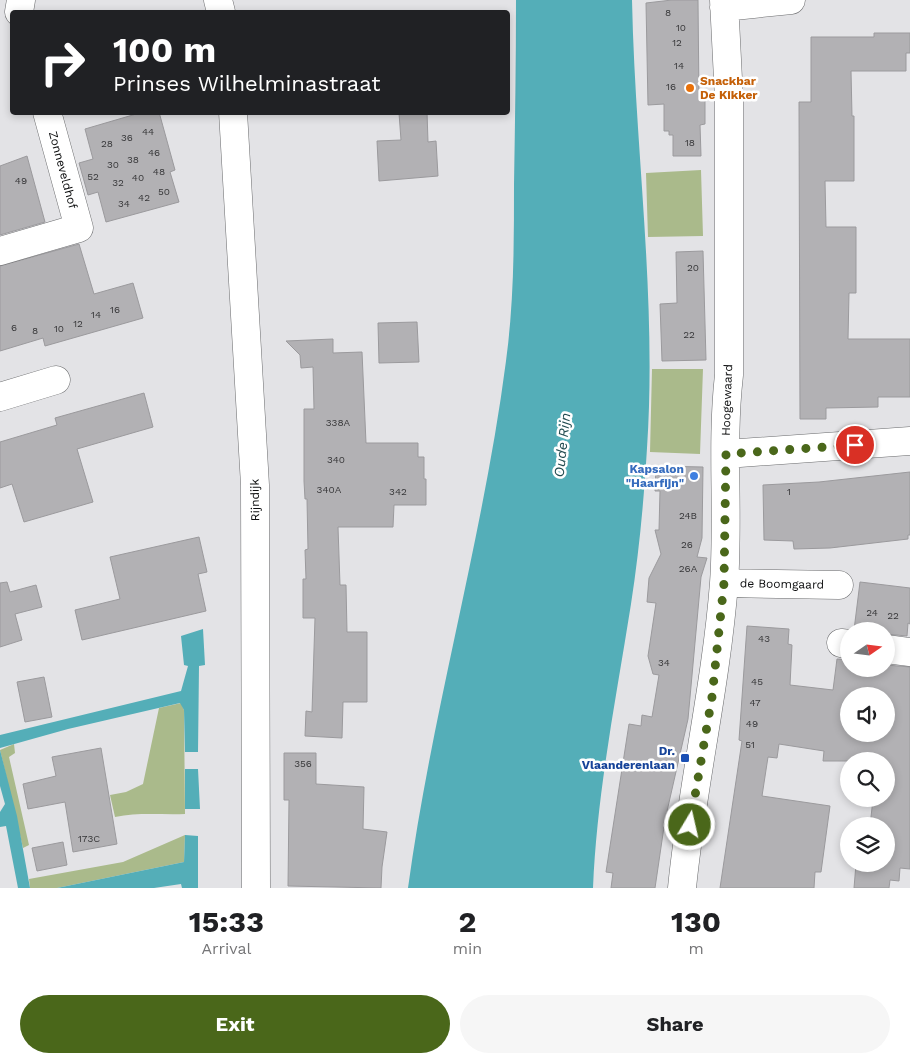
<!DOCTYPE html>
<style>
body{margin:0;font-family:"Work Sans",sans-serif;background:#f6f6f6;color:#202124;height:100vh;display:flex;flex-direction:column;font-size:19px;white-space:nowrap}
*{box-sizing:border-box;margin:0}
p{font-size:16px;color:#757577}
.icon{flex:none;width:28px;height:28px;fill:none;stroke:currentColor;stroke-width:2;stroke-linecap:round;stroke-linejoin:round}
.map{position:relative;height:888px;overflow:hidden}
.drawer{display:flex;flex-direction:column;background:#fff;flex:1}
.drawer>*{flex:none}
.banner{position:absolute;left:10px;top:10px;width:500px;height:105px;border-radius:5px;box-shadow:0 2px 8px #0003;background:#202124;color:#fff;overflow:hidden}
.needle{width:32px;rotate:76deg}
.tools{position:absolute;left:840px;top:622px;display:grid;gap:10px}
.tools a{display:grid;place-items:center;width:55px;height:55px;border-radius:50%;background:#fff;box-shadow:0 2px 8px #0003;font-size:25px}
.pin{position:absolute;display:grid;place-items:center;width:42px;height:42px;color:#fff;margin:-21px;border:2px solid #fff;border-radius:50%;box-shadow:0 1px 5px #0007}
.me{position:absolute;width:55px;margin:-28px;rotate:9deg;stroke-linejoin:round;filter:drop-shadow(0 0 4px #0008)}
.turn{display:flex;align-items:center;gap:18px;height:105px;padding:0 20px;font-size:22px}
.turn .icon{width:65px;height:65px;stroke-width:2.5}
.turn b{display:block;font-size:35px;line-height:42px}
.eta{display:flex;justify-content:space-evenly;align-items:center;height:85px;text-align:center}
.eta b{font-size:30px;font-weight:700;line-height:35px}
.button{display:flex;gap:10px;margin-top:auto;padding:10px 20px}
.button a{flex:1;height:58px;border-radius:30px;background:#4a671a;color:#fff;font-size:20px;font-weight:700;line-height:58px;text-align:center}
.button a+a{background:#f6f6f6;color:#202124}
.map>svg:first-child{display:block}
.green{fill:#aaba8b}
.water{fill:#54aeb8}
.building{fill:#b2b1b4;stroke:#9b9a9d;fill-rule:evenodd}
.lines{fill:none;stroke-linecap:round;stroke-linejoin:round}
.minor-casing{stroke:#6a6b6d;stroke-width:29}
.major-casing{stroke:#6a6b6d;stroke-width:29}
.minor{stroke:#fff;stroke-width:28}
.major{stroke:#fff;stroke-width:28}
.route{stroke:#4a671a;stroke-width:9;stroke-dasharray:0 16.2}
.food-dot{fill:#e8710a;stroke:#fff;stroke-width:2}
.shop-dot{fill:#3f7fe0;stroke:#fff;stroke-width:2}
.transit-dot{fill:#1a4fb4;stroke:#fff;stroke-width:2}
.labels{text-anchor:middle;stroke-width:5;stroke-linejoin:round;paint-order:stroke}
.number-label{font-size:10px;fill:#363638}
.food-label{font-size:12px;font-weight:bold;fill:#c56008;stroke:#fff;text-anchor:start}
.street-label{font-size:12px;fill:#0c0d0e;stroke:#fff}
.shop-label{font-size:12px;font-weight:bold;fill:#366cbe;stroke:#fff;text-anchor:end}
.transit-label{font-size:12px;font-weight:bold;fill:#164399;stroke:#fff;text-anchor:end}
.water-label{font-size:14px;font-style:italic;fill:#224b50;stroke:#fff}
</style>
<div class="map">
<svg width="910" height="888" viewBox="0 0 910 888">
<rect width="100%" height="100%" fill="#e3e3e6"/>
<path class="green" d="M 701,170 L 703,236 L 648,237 L 646,173 Z
M 652,369 L 703,369 L 700,454 L 650,452 Z
M 181,703 L 184,710 L 185,814 C 161,815 139,812 115,817 L 110,795 L 126,792 L 143,784 L 159,708 Z
M 14,744 L 15,753 L 9,757 L 29,845 L 23,848 L 0,750 Z
M 185,835 L 184,862 L 57,888 L 30,888 L 29,879 L 123,862 Z"/>
<path class="water" d="M 516,0 L 632,0 C 635,149 657,299 647,448 C 644,499 639,553 631,604 C 616,699 597,792 593,888 L 408,888 C 432,711 483,538 506,361 C 514,302 514,244 514,185 C 515,123 516,62 516,0 Z
M 203,629 L 205,665 L 199,666 L 198,752 L 185,752 L 184,710 L 180,703 L 68,729 L 0,748 L 0,735 L 181,691 L 188,666 L 184,665 L 181,636 Z
M 0,750 L 17,816 L 30,888 L 18,888 L 6,826 L 0,827 L 0,812 L 5,804 L 0,786 Z
M 185,769 L 198,769 L 200,809 L 185,809 Z
M 185,835 L 198,836 L 198,888 L 182,888 L 181,884 L 154,888 L 57,888 L 184,862 Z"/>
<path class="building" d="M 672,0 L 698,0 L 699,101 L 705,101 L 705,124 L 700,125 L 701,156 L 673,156 L 673,135 L 669,135 L 669,131 L 664,131 L 664,104 L 648,105 L 646,3 Z
M 874,33 L 910,33 L 910,53 L 906,53 L 906,71 L 851,71 L 852,116 L 854,116 L 854,181 L 825,181 L 826,227 L 856,227 L 856,293 L 849,293 L 848,339 L 910,339 L 910,397 L 878,397 L 878,407 L 826,408 L 826,419 L 800,419 L 799,102 L 811,102 L 811,37 L 874,37 Z
M 143,112 L 159,112 L 175,170 L 170,172 L 179,202 L 106,222 L 98,192 L 88,195 L 79,163 L 93,159 L 85,129 Z
M 427,112 L 428,142 L 436,141 L 438,176 L 379,181 L 377,141 L 401,140 L 399,113 Z
M 27,156 L 45,222 L 0,235 L 0,166 Z
M 79,244 L 94,294 L 133,283 L 143,318 L 45,346 L 43,338 L 0,351 L 0,266 Z
M 703,251 L 706,360 L 662,361 L 660,304 L 677,303 L 676,252 Z
M 417,322 L 419,362 L 379,363 L 378,323 Z
M 333,339 L 333,353 L 362,352 L 366,443 L 418,443 L 418,457 L 424,457 L 424,479 L 426,479 L 426,505 L 394,505 L 393,527 L 338,527 L 340,585 L 346,585 L 347,632 L 367,632 L 367,702 L 343,702 L 342,738 L 305,736 L 306,711 L 312,712 L 315,618 L 303,618 L 303,579 L 306,579 L 305,550 L 308,549 L 307,499 L 305,499 L 304,481 L 304,409 L 314,409 L 313,367 L 301,368 L 300,355 L 286,341 Z
M 144,393 L 153,427 L 77,449 L 93,502 L 24,522 L 12,484 L 0,488 L 0,442 L 57,425 L 55,418 Z
M 656,466 L 703,467 L 702,538 L 697,557 L 707,558 L 701,577 L 688,719 L 665,820 L 655,888 L 611,888 L 613,873 L 606,872 L 629,724 L 641,726 L 642,715 L 652,717 L 659,675 L 653,674 L 648,656 L 656,603 L 647,602 L 649,578 L 661,554 L 655,530 L 659,530 L 660,491 L 655,491 Z
M 910,472 L 910,535 L 908,535 L 908,539 L 830,548 L 794,549 L 793,541 L 764,540 L 763,485 L 819,482 Z
M 199,537 L 207,572 L 198,574 L 206,611 L 82,640 L 75,610 L 120,599 L 110,557 Z
M 7,582 L 10,592 L 36,585 L 42,607 L 15,614 L 22,640 L 0,647 L 0,583 Z
M 860,582 L 910,588 L 910,624 L 908,623 L 907,636 L 886,634 L 886,631 L 854,630 Z
M 747,626 L 789,629 L 788,644 L 792,645 L 790,685 L 833,690 L 837,659 L 849,660 L 849,669 L 886,669 L 886,665 L 910,667 L 910,869 L 900,868 L 899,881 L 890,880 L 889,888 L 854,888 L 856,864 L 886,864 L 886,826 L 870,826 L 873,799 L 886,799 L 886,761 L 823,761 L 824,751 L 779,744 L 777,758 L 768,757 L 762,796 L 830,806 L 821,872 L 815,872 L 814,888 L 720,888 L 742,741 L 739,740 ZM 849,696 L 886,696 L 886,734 L 849,734 Z
M 44,677 L 52,717 L 25,722 L 17,682 Z
M 101,748 L 117,844 L 73,852 L 65,802 L 28,809 L 23,784 L 56,776 L 52,757 Z
M 284,753 L 316,753 L 316,784 L 364,787 L 363,829 L 387,832 L 382,867 L 381,888 L 288,886 L 289,800 L 284,800 Z
M 63,842 L 67,865 L 37,871 L 32,848 Z"/>
<g class="lines">
<defs>
<path id="minor" d="M 724,7 L 791,0
M 19,12 L 21,0
M 0,251 L 79,228 L 47,112
M 0,397 L 56,380
M 726,454 L 910,441
M 724,583 L 839,585
M 841,643 L 849,644
M 886,649 L 910,652
M 682,888 C 692,786 716,686 724,583 C 729,514 721,444 729,375 L 729,99 L 724,0"/>
<path id="major" d="M 218,0 L 221,12
M 233,112 L 255,485 L 256,888"/>
</defs>
<use href="#minor" class="minor-casing"/>
<use href="#major" class="major-casing"/>
<use href="#minor" class="minor"/>
<use href="#major" class="major"/>
</g>
<g class="lines">
<path class="route" d="M 690,825 L 712,697 L 724,583 L 726,454 L 855,445"/>
</g>
<circle class="food-dot" cx="690" cy="88" r="5"/>
<circle class="shop-dot" cx="694" cy="476" r="5"/>
<rect class="transit-dot" x="680" y="753" width="10" height="10" rx="2.5"/>
<g class="labels">
<g class="number-label">
<text x="668" y="16">8</text>
<text x="681" y="31">10</text>
<text x="677" y="46">12</text>
<text x="679" y="69">14</text>
<text x="671" y="90">16</text>
<text x="148" y="135">44</text>
<text x="127" y="141">36</text>
<text x="690" y="146">18</text>
<text x="107" y="147">28</text>
<text x="154" y="156">46</text>
<text x="133" y="163">38</text>
<text x="113" y="168">30</text>
<text x="159" y="175">48</text>
<text x="93" y="180">52</text>
<text x="138" y="181">40</text>
<text x="21" y="184">49</text>
<text x="118" y="186">32</text>
<text x="164" y="195">50</text>
<text x="144" y="201">42</text>
<text x="124" y="207">34</text>
<text x="693" y="271">20</text>
<text x="115" y="313">16</text>
<text x="96" y="318">14</text>
<text x="78" y="327">12</text>
<text x="14" y="331">6</text>
<text x="59" y="332">10</text>
<text x="35" y="334">8</text>
<text x="689" y="338">22</text>
<text x="338" y="426">338A</text>
<text x="336" y="463">340</text>
<text x="329" y="493">340A</text>
<text x="398" y="495">342</text>
<text x="789" y="495">1</text>
<text x="688" y="519">24B</text>
<text x="687" y="548">26</text>
<text x="688" y="572">26A</text>
<text x="872" y="616">24</text>
<text x="893" y="619">22</text>
<text x="764" y="642">43</text>
<text x="664" y="666">34</text>
<text x="757" y="685">45</text>
<text x="755" y="706">47</text>
<text x="752" y="727">49</text>
<text x="750" y="748">51</text>
<text x="303" y="767">356</text>
<text x="89" y="842">173C</text>
</g>
<g class="food-label">
<text x="700" y="85">Snackbar<tspan x="700" dy="14">De Kikker</tspan></text>
</g>
<g class="street-label">
<text transform="translate(63 170) rotate(75)" y="4">Zonneveldhof</text>
<text transform="translate(727 400) rotate(-88)" y="4">Hoogewaard</text>
<text transform="translate(255 500) rotate(-91)" y="4">Rijndijk</text>
<text transform="translate(782 584) rotate(1)" y="4">de Boomgaard</text>
</g>
<g class="shop-label">
<text x="684" y="473">Kapsalon<tspan x="684" dy="14">"Haarfijn"</tspan></text>
</g>
<g class="transit-label">
<text x="675" y="755">Dr.<tspan x="675" dy="14">Vlaanderenlaan</tspan></text>
</g>
<g class="water-label">
<text transform="translate(562 445) rotate(-84)" y="5">Oude Rijn</text>
</g>
</g>
</svg>
<div class="tools">
<a><svg class="needle" viewBox="-14 -14 28 28"><path d="M0-13l5 13h-10z" fill="#e53935"/><path d="M0 13l5-13h-10z" fill="#757577"/></svg></a>
<a><svg class="icon" aria-label="sound" viewBox="0 0 24 24"><path d="M4 9h4l5-4v14l-5-4H4zM17 9q2 3 0 6"/></svg></a>
<a><svg class="icon" aria-label="search" viewBox="0 0 24 24"><circle cx="10" cy="10" r="6"/><path d="M15 15l6 6"/></svg></a>
<a><svg class="icon" aria-label="layers" viewBox="0 0 24 24"><path d="M12 4l9 5-9 5-9-5zM3 14l9 5 9-5"/></svg></a>
</div>
<div class="pin" style="left:855px;top:445px;background:#d93025"><svg class="icon" aria-label="arrive" viewBox="0 0 24 24"><path d="M6 21V4h12l-3 4 3 4H6"/></svg></div>
<svg class="me" style="left:690px;top:825px" viewBox="-20 -20 40 40"><circle r="17" fill="#4a671a" stroke="#fff" stroke-width="3"/><path d="M0-11L8 9 0 5-8 9z" fill="#fff"/></svg>
<div class="banner">
<div class="turn"><svg class="icon" aria-label="right" viewBox="0 0 24 24"><path d="M7 20v-9h11M14 6l5 5-5 5"/></svg><div><b>100 m</b>Prinses Wilhelminastraat</div></div>
</div>
</div>
<section class="drawer">
<div class="eta">
<div><b>15:33</b><p>Arrival</p></div>
<div><b>2</b><p>min</p></div>
<div><b>130</b><p>m</p></div>
</div>
<div class="button"><a>Exit</a><a>Share</a></div>
</section>
